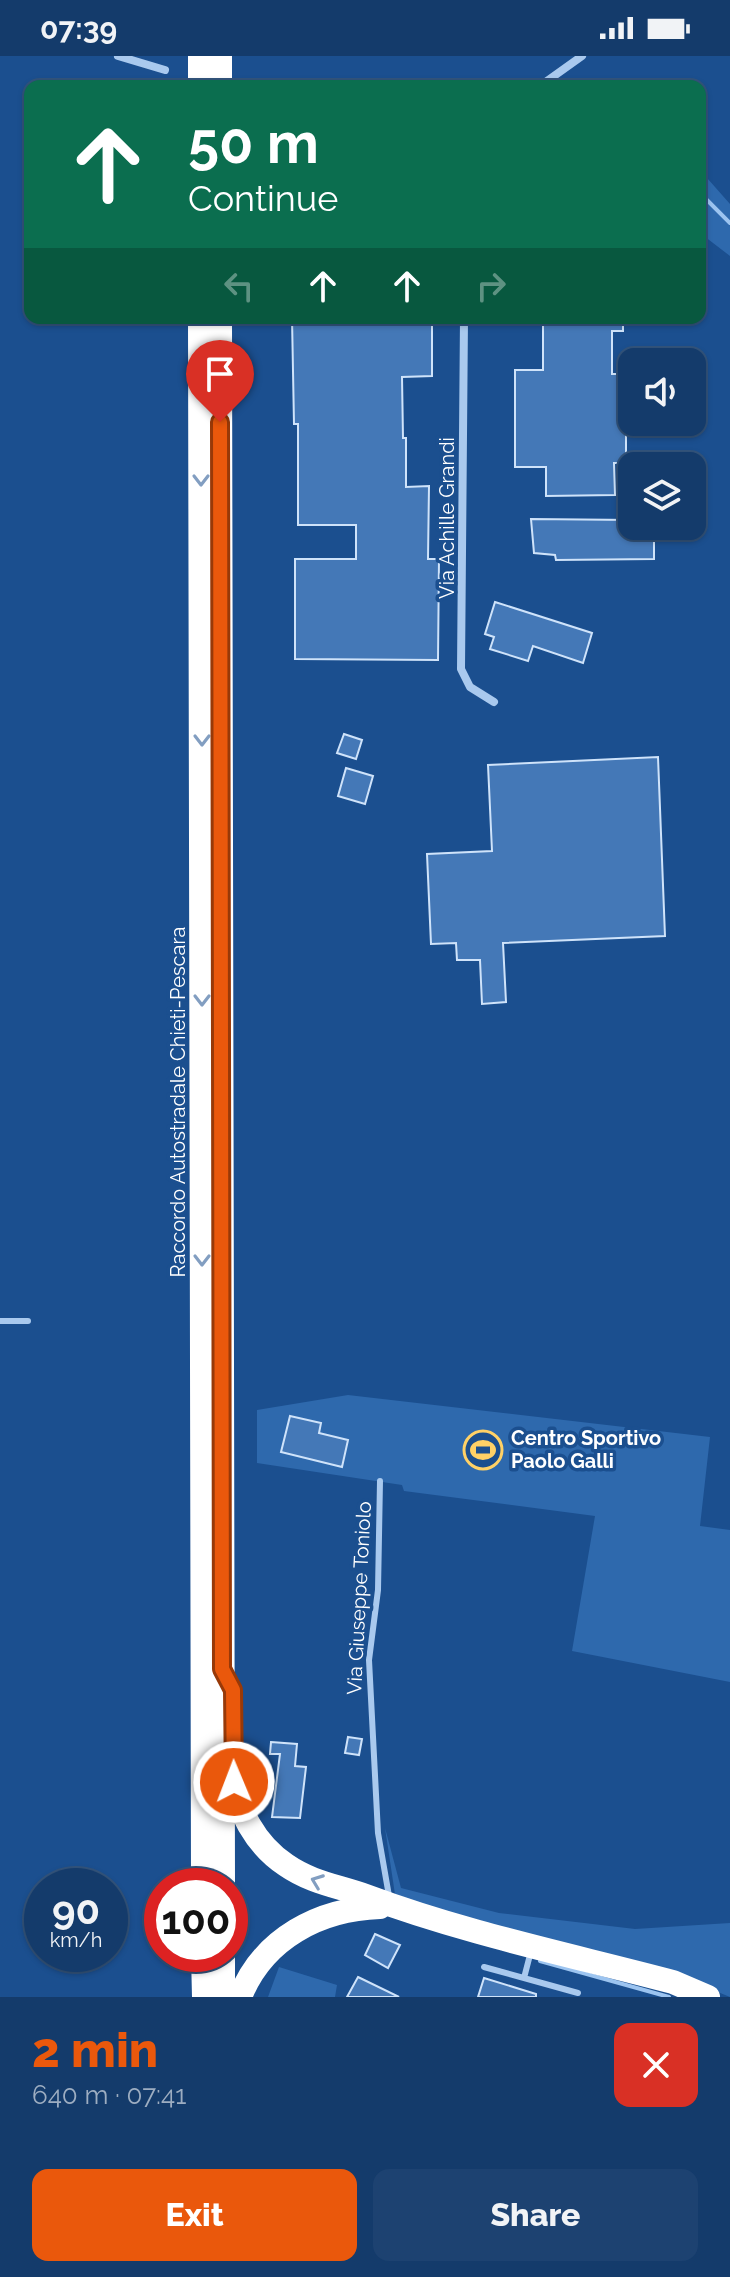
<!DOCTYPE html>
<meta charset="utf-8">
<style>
body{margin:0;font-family:Raleway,sans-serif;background:#1d4271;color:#f1f3f6;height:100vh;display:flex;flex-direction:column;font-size:30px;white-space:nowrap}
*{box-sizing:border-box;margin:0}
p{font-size:26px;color:#9dadc1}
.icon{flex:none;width:44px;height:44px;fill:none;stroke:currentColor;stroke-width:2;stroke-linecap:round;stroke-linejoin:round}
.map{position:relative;height:1941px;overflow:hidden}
.side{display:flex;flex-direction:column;background:#143b6b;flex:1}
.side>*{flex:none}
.guide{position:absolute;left:24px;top:24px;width:682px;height:244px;border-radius:16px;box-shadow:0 2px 6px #0004,0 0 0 2px #33557e;background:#0b6e4f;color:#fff;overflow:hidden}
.controls{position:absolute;left:618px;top:292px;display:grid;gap:16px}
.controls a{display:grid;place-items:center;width:88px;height:88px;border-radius:16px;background:#143b6b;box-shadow:0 2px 6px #0004,0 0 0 2px #33557e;font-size:40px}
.speed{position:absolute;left:24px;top:1812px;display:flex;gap:16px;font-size:40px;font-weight:700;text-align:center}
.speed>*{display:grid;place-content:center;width:104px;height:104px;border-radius:50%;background:#143b6b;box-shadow:0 2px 6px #0004,0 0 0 2px #33557e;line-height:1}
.speed small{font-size:20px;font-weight:400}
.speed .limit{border:12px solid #d22;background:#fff;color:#111}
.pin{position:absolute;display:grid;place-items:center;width:68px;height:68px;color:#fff;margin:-82px -34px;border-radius:50% 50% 50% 0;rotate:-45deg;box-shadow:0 0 8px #0007}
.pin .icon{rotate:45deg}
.me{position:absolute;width:88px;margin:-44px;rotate:359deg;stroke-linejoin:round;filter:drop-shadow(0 0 6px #0008)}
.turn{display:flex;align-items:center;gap:28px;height:168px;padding:0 32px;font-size:36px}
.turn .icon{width:104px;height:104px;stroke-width:2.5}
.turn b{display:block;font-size:56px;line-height:68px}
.lanes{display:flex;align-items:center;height:76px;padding:0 32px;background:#0003;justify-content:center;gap:40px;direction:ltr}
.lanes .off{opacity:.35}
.round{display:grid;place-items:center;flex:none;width:84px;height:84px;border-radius:16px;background:#1d4271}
.headline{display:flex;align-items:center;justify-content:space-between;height:136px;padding:0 32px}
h1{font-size:48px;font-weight:800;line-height:60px;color:#ea580c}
.primary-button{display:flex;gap:16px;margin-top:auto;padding:16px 32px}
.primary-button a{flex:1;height:92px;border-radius:16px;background:#ea580c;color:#fff;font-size:32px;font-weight:800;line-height:92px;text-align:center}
.primary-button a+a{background:#1d4271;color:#f1f3f6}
.status{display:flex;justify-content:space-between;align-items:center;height:56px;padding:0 40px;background:#143b6b;direction:ltr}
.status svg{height:22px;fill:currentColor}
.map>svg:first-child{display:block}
.green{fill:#2e69ad}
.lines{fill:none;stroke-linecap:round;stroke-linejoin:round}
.stream{stroke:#9cc4f0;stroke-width:4}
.building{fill:#4478b7;stroke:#cfe3fa;stroke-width:2}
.lane{stroke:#a9c9ee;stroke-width:6}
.street{stroke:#a9c9ee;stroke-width:8}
.highway{stroke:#fff;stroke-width:24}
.oneway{stroke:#829ec1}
.route-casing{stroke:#983908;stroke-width:20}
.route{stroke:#ea580c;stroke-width:14}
.labels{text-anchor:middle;stroke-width:7;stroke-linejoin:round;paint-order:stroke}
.street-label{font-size:20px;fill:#fff;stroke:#1b4f8f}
.poi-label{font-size:20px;font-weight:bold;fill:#fff;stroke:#1b4f8f;text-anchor:start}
</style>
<div class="status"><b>07:39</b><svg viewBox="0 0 49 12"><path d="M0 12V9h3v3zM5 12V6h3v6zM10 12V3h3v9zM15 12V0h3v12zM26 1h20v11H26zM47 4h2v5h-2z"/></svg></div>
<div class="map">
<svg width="730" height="1941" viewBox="0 0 730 1941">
<rect width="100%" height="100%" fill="#1b4f8f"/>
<path class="green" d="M 700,114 L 730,148 L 730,200 L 700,177 Z
M 348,1339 L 710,1381 L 700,1470 L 730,1474 L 730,1626 L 572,1595 L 595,1460 L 404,1435 L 402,1429 L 257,1407 L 257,1354 Z
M 385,1772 L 401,1832 L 499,1857 L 635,1873 L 730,1867 L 730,1941 L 662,1913 L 396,1845 Z
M 279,1911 L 337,1929 L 335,1941 L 268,1941 Z"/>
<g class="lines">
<path class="stream" d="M 700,137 L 730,167
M 540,1905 L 669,1941"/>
</g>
<path class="building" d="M 292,262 L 432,262 L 432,320 L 402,321 L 403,382 L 406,382 L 406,431 L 429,430 L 428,503 L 439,503 L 438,604 L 295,603 L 295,503 L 356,503 L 356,469 L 298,469 L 298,368 L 294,368 Z
M 543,262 L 623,262 L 623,275 L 612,275 L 612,318 L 626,318 L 626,407 L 614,407 L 615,439 L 546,440 L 546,411 L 515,411 L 515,314 L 543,314 Z
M 531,463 L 632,464 L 632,470 L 654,470 L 654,503 L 556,504 L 555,499 L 534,497 Z
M 495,546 L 592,577 L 583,607 L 533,590 L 528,605 L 490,593 L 494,581 L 485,578 Z
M 344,678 L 362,684 L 356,703 L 337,697 Z
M 658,701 L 665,880 L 503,887 L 506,946 L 482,948 L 480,904 L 457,904 L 456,887 L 431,888 L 427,798 L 492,795 L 488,709 Z
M 346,712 L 373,720 L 365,748 L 338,740 Z
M 290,1360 L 321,1367 L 319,1377 L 348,1384 L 342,1411 L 281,1396 Z
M 348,1681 L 362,1683 L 359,1699 L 345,1697 Z
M 271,1686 L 297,1688 L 295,1710 L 306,1711 L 300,1762 L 272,1761 L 280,1698 L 270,1698 Z
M 375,1878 L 400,1889 L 388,1912 L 365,1899 Z
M 358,1921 L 399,1941 L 347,1941 Z
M 484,1922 L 536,1938 L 536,1941 L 478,1941 Z"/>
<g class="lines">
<path class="lane" d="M 0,1265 L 28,1265
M 380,1425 L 378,1534 L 369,1604 L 378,1777 L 389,1840
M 484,1911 L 578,1937
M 524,1922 L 531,1895"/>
<path class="street" d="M 118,0 L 165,14
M 540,30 L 582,0
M 464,262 L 461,613 L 470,631 L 494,646"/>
<path class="highway" d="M 200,30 L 200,0
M 220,30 L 220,0
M 200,262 L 203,1830
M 220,262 L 223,1830
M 234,1717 C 235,1753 256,1789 286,1809 C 312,1827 338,1830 366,1840 C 465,1877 571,1899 673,1926 L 708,1941
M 203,1898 L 204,1941
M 223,1898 L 223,1941
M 240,1941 C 263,1882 320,1853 380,1851"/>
</g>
<defs><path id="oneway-chevron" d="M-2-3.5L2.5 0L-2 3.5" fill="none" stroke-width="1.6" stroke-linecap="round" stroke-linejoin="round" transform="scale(2)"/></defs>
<g class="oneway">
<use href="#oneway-chevron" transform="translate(201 424) rotate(90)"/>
<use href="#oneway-chevron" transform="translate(202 684) rotate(90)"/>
<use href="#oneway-chevron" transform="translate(202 944) rotate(90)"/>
<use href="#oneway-chevron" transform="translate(202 1204) rotate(90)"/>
<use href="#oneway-chevron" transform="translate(317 1825) rotate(-159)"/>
</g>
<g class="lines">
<defs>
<path id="route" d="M 220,366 L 222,1613 L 233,1634 L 234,1726"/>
</defs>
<use href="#route" class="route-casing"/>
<use href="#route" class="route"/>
</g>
<defs>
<symbol id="stadium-ring" viewBox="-11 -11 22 22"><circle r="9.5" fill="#1b4f8f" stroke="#ffd166" stroke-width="1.5"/><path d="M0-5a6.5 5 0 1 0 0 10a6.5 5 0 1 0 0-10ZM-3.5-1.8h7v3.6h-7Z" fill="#ffd166"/></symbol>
</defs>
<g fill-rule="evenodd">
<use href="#stadium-ring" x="461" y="1372" width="44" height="44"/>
</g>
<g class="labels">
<g class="street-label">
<text transform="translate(447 462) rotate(-90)" y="7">Via Achille Grandi</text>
<text transform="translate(178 1046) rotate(-90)" y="7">Raccordo Autostradale Chieti-Pescara</text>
<text transform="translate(359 1542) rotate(-87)" y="7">Via Giuseppe Toniolo</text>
</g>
<g class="poi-label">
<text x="511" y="1389">Centro Sportivo<tspan x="511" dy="23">Paolo Galli</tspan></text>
</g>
</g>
</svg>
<div class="controls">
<a><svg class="icon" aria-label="sound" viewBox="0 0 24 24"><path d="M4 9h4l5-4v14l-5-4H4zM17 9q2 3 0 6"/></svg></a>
<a><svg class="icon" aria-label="layers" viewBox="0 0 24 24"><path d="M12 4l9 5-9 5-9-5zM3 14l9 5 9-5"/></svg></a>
</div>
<div class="speed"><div>90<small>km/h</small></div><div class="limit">100</div></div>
<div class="pin" style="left:220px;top:366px;background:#d93025"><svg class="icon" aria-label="arrive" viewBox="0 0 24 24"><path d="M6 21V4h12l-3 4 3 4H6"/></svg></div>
<svg class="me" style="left:234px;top:1726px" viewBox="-20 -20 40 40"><circle r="17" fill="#ea580c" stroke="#fff" stroke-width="3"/><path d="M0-11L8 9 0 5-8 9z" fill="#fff"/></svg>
<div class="guide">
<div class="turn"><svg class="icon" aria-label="ahead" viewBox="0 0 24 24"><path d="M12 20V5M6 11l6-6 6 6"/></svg><div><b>50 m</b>Continue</div></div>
<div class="lanes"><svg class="icon off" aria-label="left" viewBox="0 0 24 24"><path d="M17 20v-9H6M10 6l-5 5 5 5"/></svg><svg class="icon" aria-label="ahead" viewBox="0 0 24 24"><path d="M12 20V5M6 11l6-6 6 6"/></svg><svg class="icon" aria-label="ahead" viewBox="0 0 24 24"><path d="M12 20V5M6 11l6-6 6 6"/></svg><svg class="icon off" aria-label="right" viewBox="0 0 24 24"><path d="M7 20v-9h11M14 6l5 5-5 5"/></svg></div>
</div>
</div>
<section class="side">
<div class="headline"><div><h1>2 min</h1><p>640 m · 07:41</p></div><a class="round" style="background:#d93025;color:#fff"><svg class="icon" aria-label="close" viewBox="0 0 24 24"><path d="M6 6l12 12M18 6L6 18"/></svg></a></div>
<div class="primary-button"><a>Exit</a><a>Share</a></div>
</section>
